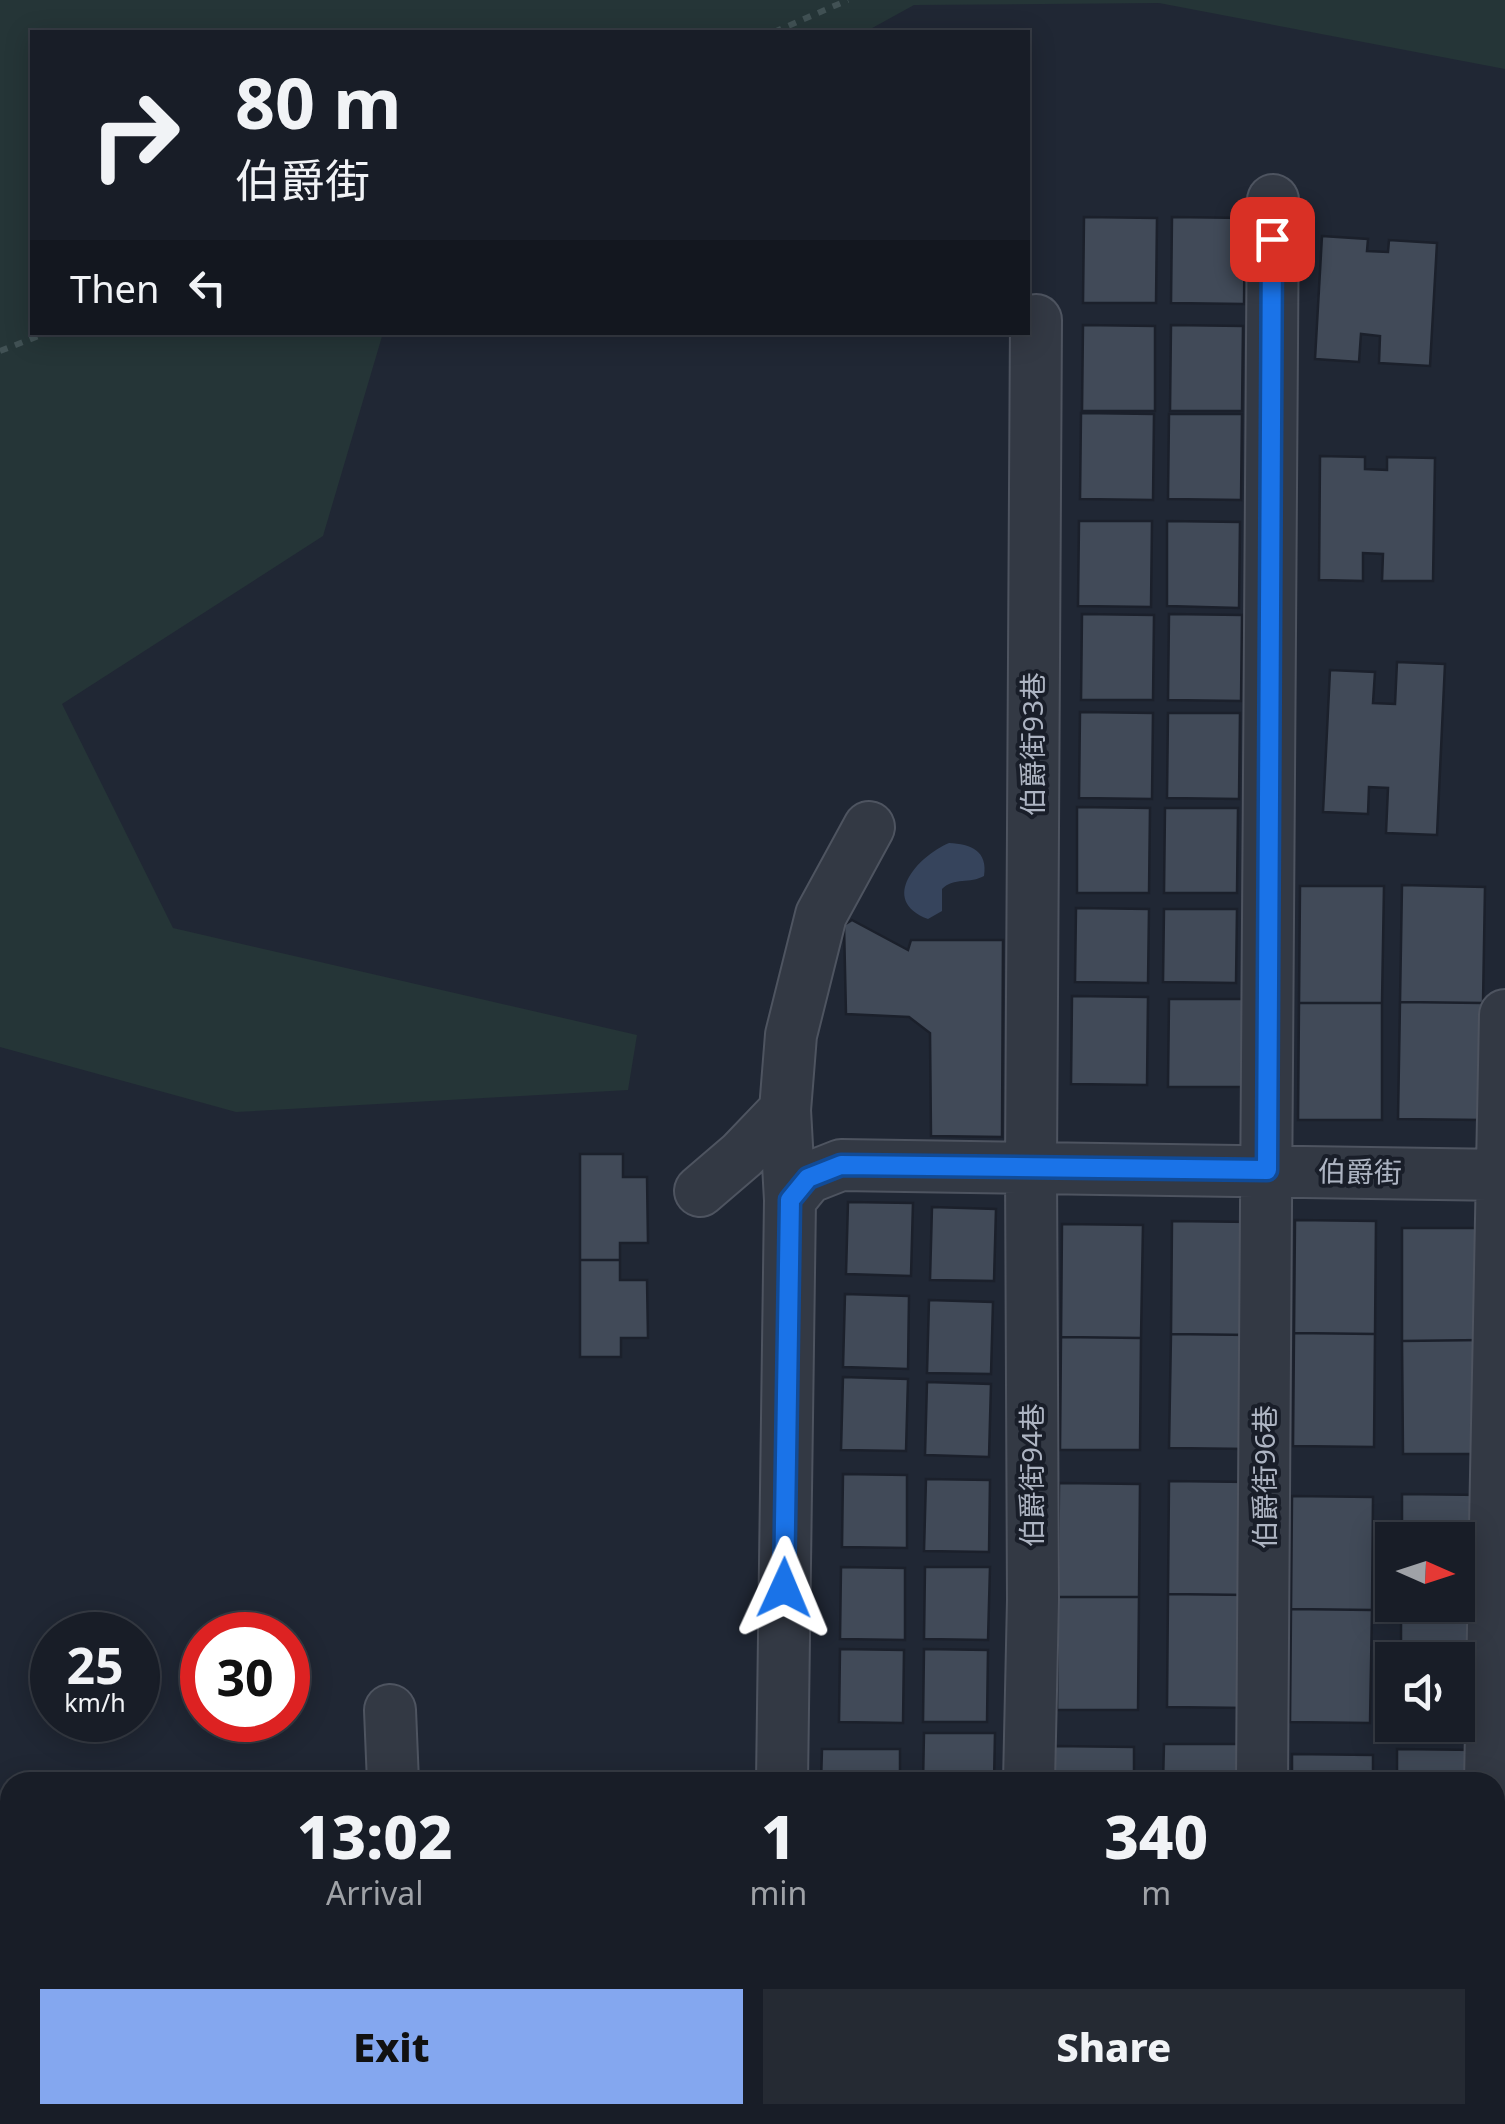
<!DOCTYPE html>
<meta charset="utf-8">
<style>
body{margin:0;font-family:"Noto Sans","Noto Sans TC",sans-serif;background:#252a33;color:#f1f3f6;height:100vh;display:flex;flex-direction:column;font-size:38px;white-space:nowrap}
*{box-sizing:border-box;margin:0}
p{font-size:32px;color:#9fa2a7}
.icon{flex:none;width:55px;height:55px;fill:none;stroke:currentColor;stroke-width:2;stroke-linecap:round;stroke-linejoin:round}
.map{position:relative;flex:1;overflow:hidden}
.side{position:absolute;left:0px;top:1772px;width:1505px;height:352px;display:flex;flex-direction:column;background:#181d27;border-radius:30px 30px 0 0;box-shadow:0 5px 25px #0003,0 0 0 2px #363b44}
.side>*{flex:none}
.hud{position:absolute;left:30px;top:30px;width:1000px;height:305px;border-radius:0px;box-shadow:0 5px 25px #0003,0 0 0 2px #363b44;background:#181d27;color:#f1f3f6;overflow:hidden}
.needle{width:65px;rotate:93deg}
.buttons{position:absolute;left:1375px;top:1522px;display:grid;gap:20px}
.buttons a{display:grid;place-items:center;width:100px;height:100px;border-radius:0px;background:#181d27;box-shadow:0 5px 25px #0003,0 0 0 2px #363b44;font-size:50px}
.speed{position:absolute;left:30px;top:1612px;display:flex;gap:20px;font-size:50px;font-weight:700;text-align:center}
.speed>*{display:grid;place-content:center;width:130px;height:130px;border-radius:50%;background:#181d27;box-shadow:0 5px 25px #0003,0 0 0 2px #363b44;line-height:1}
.speed small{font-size:25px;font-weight:400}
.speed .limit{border:15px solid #d22;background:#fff;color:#111}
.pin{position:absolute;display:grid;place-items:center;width:85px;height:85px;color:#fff;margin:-42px;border-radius:20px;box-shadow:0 5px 15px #0006}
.me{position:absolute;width:110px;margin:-55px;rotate:1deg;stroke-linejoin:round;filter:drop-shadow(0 0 8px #0008)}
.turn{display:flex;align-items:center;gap:35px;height:210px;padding:0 40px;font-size:45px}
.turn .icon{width:130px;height:130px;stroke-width:2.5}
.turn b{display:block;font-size:70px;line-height:85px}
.then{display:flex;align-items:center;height:95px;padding:0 40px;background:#0003;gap:20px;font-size:38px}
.eta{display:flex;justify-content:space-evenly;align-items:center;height:170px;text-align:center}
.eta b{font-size:60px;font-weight:800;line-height:70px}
.action{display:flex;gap:20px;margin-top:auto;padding:20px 40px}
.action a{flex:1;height:115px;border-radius:0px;background:#84a7ef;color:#111;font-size:40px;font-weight:800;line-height:115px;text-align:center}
.action a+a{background:#252a33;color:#f1f3f6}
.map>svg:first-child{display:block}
.green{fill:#253537}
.water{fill:#36445c}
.building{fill:#414a58;stroke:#1b202b;stroke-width:2.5}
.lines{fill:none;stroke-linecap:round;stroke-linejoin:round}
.minor-casing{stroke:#4e5460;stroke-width:54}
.path{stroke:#415154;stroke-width:6;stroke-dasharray:8 8;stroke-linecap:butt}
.minor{stroke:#333944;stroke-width:50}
.route-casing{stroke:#114b97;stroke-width:25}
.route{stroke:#1a73e8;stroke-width:18}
.labels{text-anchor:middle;stroke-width:8;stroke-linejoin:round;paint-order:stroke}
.street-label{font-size:28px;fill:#adb4c2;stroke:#191e29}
</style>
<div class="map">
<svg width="1505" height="2124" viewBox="0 0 1505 2124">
<rect width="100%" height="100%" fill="#202734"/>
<path class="green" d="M 0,0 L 1505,0 L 1505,69 L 1159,3 L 914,5 L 865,32 L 32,32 L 32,332 L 383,333 L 323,536 L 62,704 L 173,928 L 637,1035 L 628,1090 L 236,1112 L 0,1047 Z"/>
<path class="water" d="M 949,843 C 971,844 988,851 984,876 C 970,884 954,877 942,889 L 942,911 L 928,919 C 878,900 918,856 949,843 Z"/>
<path class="building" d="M 1084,217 L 1157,218 L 1156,303 L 1083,303 Z
M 1172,217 L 1245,218 L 1244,304 L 1171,303 Z
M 1322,236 L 1368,239 L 1367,251 L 1388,252 L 1389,240 L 1437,243 L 1430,366 L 1379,363 L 1380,336 L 1361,334 L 1359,362 L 1315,359 Z
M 1083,325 L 1155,326 L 1155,411 L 1082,411 Z
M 1171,325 L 1243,326 L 1242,411 L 1170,411 Z
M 1081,413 L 1154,414 L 1153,500 L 1080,499 Z
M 1169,414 L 1242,414 L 1241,500 L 1168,499 Z
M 1320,456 L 1365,457 L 1365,469 L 1387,470 L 1387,457 L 1435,458 L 1433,581 L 1382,581 L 1383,554 L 1363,553 L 1363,581 L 1319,580 Z
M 1079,521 L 1152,521 L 1151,607 L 1078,606 Z
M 1167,521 L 1240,522 L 1239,608 L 1167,606 Z
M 1082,614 L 1154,615 L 1153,700 L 1081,700 Z
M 1169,614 L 1242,615 L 1241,701 L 1168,700 Z
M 1397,662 L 1445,664 L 1437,835 L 1386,833 L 1388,788 L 1369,787 L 1368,814 L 1323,812 L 1330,670 L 1375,672 L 1373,703 L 1395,704 Z
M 1080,712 L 1153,713 L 1152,799 L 1079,798 Z
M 1168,713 L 1240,713 L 1239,799 L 1167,798 Z
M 1077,807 L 1150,808 L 1149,893 L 1077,893 Z
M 1165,808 L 1238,808 L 1237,893 L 1164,893 Z
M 1402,885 L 1485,887 L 1483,1003 L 1400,1002 Z
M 1300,886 L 1384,886 L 1382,1003 L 1299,1003 Z
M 1076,908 L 1149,909 L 1148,983 L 1075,982 Z
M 1164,909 L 1237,909 L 1236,983 L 1163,982 Z
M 852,920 L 908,950 L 911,940 L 1003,940 L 1002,1137 L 931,1136 L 930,1033 L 909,1017 L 846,1014 L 844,925 Z
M 1072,996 L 1148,997 L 1147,1085 L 1071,1084 Z
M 1169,999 L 1244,999 L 1243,1087 L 1168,1087 Z
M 1400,1002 L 1483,1003 L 1482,1120 L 1398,1119 Z
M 1299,1003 L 1382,1003 L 1382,1120 L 1298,1120 Z
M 580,1154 L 623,1154 L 623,1177 L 647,1177 L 648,1243 L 620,1243 L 620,1260 L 580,1260 Z
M 848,1202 L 913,1203 L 911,1276 L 846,1274 Z
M 932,1207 L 996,1209 L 994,1281 L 930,1280 Z
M 1295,1220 L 1376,1221 L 1375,1334 L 1294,1333 Z
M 1172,1221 L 1253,1222 L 1251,1335 L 1171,1334 Z
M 1062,1224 L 1143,1225 L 1141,1338 L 1061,1337 Z
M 1402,1228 L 1482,1228 L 1483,1340 L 1402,1341 Z
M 580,1260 L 620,1260 L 620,1280 L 647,1280 L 648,1338 L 621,1338 L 621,1357 L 580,1357 Z
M 845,1294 L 909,1296 L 908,1369 L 843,1367 Z
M 929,1300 L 993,1302 L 991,1374 L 927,1373 Z
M 1294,1333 L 1375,1334 L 1374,1447 L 1293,1446 Z
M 1171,1334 L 1251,1335 L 1250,1449 L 1169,1448 Z
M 1061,1337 L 1141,1338 L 1140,1450 L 1060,1450 Z
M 1483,1340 L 1483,1454 L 1403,1454 L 1402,1341 Z
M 843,1377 L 908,1379 L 906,1451 L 841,1450 Z
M 927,1382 L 991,1384 L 989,1457 L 925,1455 Z
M 843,1474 L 907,1475 L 907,1548 L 842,1547 Z
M 926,1479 L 990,1480 L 989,1552 L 924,1551 Z
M 1169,1481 L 1250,1482 L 1249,1595 L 1168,1594 Z
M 1059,1483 L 1140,1484 L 1139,1597 L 1058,1597 Z
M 1402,1494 L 1483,1495 L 1482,1608 L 1401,1607 L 1458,1605 L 1458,1540 L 1402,1540 Z
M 1292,1496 L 1373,1497 L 1372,1610 L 1291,1609 Z
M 841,1567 L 905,1568 L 905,1640 L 840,1639 Z
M 925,1567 L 990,1567 L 988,1640 L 924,1639 Z
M 1168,1594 L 1249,1595 L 1247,1708 L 1167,1707 Z
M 1058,1597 L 1139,1597 L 1138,1710 L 1057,1710 Z
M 1401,1607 L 1482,1608 L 1480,1720 L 1458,1720 L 1458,1660 L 1401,1660 Z
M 1291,1609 L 1372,1610 L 1370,1723 L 1290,1722 Z
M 840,1649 L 904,1650 L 903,1723 L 839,1722 Z
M 924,1649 L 988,1650 L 987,1722 L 923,1722 Z
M 924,1733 L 995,1733 L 994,1782 L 923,1782 Z
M 1164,1744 L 1244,1744 L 1244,1782 L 1163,1782 Z
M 1054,1746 L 1134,1747 L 1134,1782 L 1054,1782 Z
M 822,1749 L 900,1749 L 900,1782 L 821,1782 Z
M 1397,1749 L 1478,1750 L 1477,1782 L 1397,1782 Z
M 1292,1754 L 1373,1755 L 1373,1782 L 1292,1782 Z"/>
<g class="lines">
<defs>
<path id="minor" d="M 700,1191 L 742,1155 L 785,1110 L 791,1035 L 821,915 L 869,827
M 790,1200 L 808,1178 L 841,1165 L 1505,1175
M 390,1710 L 393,1782
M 782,1782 L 790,1200 L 785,1110
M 1029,1782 L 1033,1600 L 1031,1167 L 1036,320
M 1262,1782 L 1273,200
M 1490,1782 L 1505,1015
M 160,2115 L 160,2124
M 407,2115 L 407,2124
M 772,2124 L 775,2115"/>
</defs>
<use href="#minor" class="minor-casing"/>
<path class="path" d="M 774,32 L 848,0
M 0,351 L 49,332"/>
<use href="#minor" class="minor"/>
</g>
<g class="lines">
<defs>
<path id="route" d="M 784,1588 L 790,1200 L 808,1178 L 841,1165 L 1267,1170 L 1272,239"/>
</defs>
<use href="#route" class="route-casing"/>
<use href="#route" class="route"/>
</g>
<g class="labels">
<g class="street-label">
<text transform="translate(1033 744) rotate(-90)" y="10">伯爵街93巷</text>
<text transform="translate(1360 1172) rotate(1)" y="10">伯爵街</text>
<text transform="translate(1032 1475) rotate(-90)" y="10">伯爵街94巷</text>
<text transform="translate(1265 1477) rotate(-90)" y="10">伯爵街96巷</text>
</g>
</g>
</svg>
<div class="buttons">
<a><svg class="needle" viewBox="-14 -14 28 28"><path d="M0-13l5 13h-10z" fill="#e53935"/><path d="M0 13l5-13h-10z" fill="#9fa2a7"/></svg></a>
<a><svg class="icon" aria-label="sound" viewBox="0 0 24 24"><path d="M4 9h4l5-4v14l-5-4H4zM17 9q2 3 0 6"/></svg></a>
</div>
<div class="speed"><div>25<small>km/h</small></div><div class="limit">30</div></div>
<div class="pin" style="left:1272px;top:239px;background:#d93025"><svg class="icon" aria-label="arrive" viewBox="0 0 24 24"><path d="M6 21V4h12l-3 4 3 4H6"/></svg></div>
<svg class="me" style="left:784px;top:1588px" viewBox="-20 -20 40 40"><path d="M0-17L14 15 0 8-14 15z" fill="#1a73e8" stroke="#fff" stroke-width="4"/></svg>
<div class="hud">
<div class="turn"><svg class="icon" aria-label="right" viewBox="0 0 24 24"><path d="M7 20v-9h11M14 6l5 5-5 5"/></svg><div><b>80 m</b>伯爵街</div></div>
<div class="then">Then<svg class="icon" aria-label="left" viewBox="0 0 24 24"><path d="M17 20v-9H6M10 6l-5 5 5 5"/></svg></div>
</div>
<section class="side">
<div class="eta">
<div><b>13:02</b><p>Arrival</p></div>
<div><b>1</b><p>min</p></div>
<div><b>340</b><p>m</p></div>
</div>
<div class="action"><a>Exit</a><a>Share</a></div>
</section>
</div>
